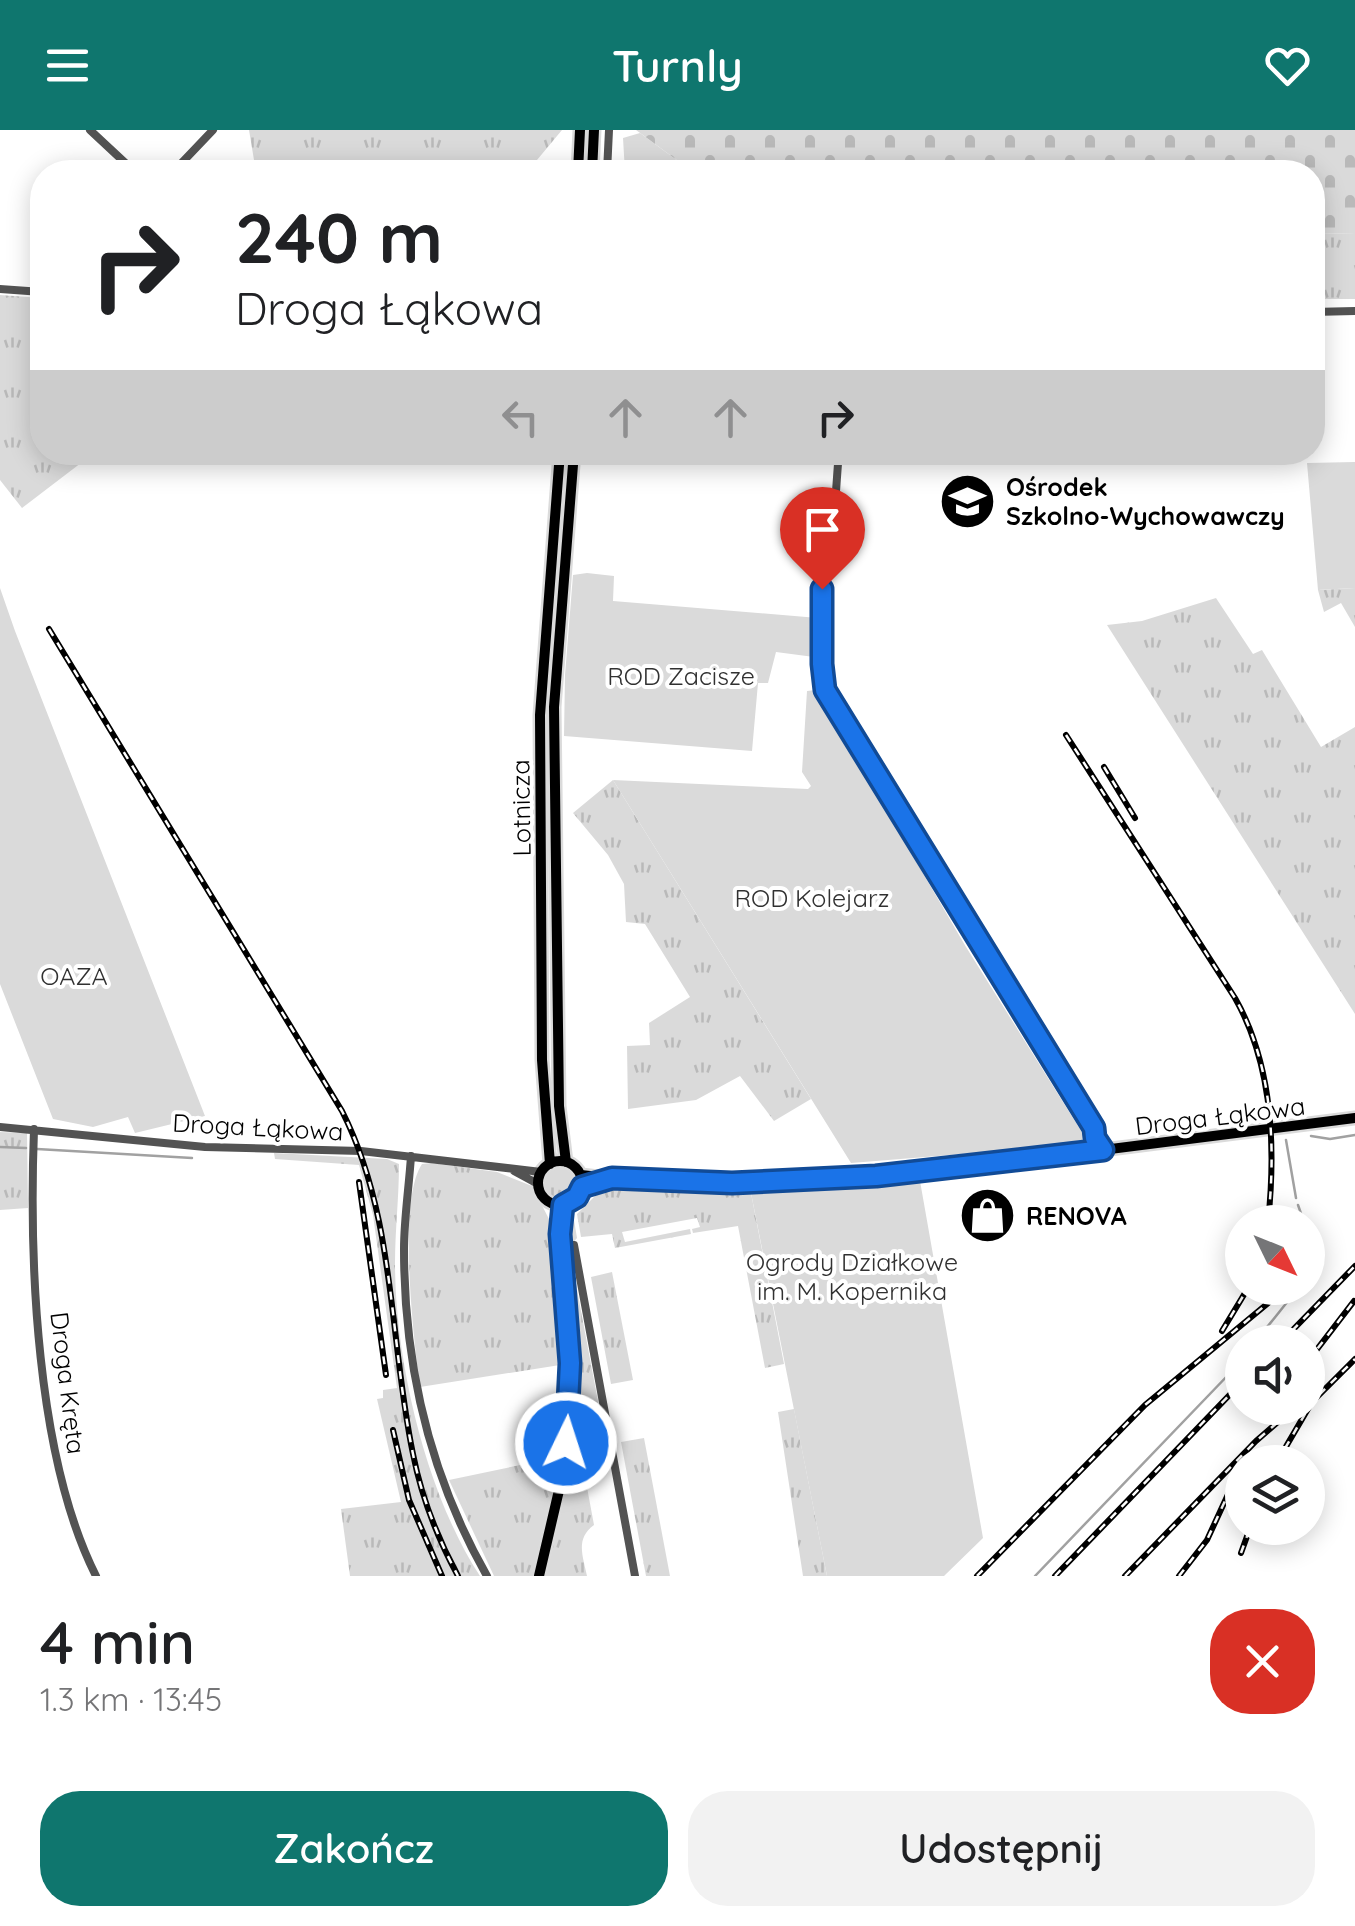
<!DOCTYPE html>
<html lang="pl">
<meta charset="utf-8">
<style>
body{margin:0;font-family:Quicksand,sans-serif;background:#f2f2f2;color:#202124;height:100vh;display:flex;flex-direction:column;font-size:38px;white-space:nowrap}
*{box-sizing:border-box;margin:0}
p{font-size:32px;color:#757577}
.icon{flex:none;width:55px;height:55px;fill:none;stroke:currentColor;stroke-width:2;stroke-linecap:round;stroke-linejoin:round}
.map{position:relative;height:1446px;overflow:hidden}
.sheet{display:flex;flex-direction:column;background:#fff;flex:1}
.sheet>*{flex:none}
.banner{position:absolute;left:30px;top:30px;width:1295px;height:305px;border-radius:40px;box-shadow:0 5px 25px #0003;background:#fff;color:#202124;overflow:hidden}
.needle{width:65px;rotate:133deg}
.buttons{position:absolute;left:1225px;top:1075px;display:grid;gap:20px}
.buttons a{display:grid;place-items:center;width:100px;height:100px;border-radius:50%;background:#fff;box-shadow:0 5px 25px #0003;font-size:50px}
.pin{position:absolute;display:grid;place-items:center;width:85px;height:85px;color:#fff;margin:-102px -42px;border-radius:50% 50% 50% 0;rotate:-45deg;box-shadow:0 0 10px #0007}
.pin .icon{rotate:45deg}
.me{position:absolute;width:110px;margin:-55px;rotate:4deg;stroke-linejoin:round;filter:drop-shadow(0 0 8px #0008)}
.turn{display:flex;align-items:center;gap:35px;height:210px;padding:0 40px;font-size:45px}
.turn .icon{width:130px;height:130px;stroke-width:2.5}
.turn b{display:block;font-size:70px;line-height:85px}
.lanes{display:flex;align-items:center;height:95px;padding:0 40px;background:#0003;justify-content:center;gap:50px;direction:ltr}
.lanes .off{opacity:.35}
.round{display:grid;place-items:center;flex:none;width:105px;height:105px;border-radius:40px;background:#f2f2f2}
.summary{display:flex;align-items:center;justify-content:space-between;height:170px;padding:0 40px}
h1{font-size:60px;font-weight:600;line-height:75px}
.button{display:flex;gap:20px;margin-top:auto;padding:20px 40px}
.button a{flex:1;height:115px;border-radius:40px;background:#0f766e;color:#fff;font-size:40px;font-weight:600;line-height:115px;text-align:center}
.button a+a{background:#f2f2f2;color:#202124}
header{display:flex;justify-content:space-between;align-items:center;height:130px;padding:0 40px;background:#0f766e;color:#fff;font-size:45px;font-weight:600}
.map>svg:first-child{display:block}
.grass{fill:url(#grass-tufts)}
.cemetery{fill:url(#cemetery-stones)}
.garden{fill:#dadada}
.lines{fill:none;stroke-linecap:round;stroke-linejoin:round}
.stream{stroke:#a1a1a1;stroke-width:2.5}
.major-casing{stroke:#dbdbdb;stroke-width:15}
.minor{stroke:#535353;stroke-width:8}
.major{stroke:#000;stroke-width:10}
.rail-casing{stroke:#000;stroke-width:6}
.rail{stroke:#fff;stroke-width:2.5;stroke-dasharray:8;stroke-linecap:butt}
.route-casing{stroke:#114b97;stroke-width:25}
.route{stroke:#1a73e8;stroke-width:18}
.labels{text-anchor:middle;stroke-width:8;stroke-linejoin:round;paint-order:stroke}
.poi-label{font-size:25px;font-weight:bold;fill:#000;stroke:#fff;text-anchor:start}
.park-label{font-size:25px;fill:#313131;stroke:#fff}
.street-label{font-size:25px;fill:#000;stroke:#fff}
</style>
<header><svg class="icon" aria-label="menu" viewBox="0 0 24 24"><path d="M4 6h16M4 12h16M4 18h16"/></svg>Turnly<svg class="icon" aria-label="heart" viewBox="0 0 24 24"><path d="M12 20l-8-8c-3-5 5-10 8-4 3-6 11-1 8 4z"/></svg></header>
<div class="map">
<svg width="1355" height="1446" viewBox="0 0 1355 1446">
<defs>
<pattern id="grass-tufts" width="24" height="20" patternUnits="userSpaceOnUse" patternTransform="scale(2.5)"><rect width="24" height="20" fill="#dadada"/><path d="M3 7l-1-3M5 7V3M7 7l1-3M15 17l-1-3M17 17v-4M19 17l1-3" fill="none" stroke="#b9b9b9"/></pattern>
<pattern id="cemetery-stones" width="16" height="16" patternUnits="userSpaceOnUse" patternTransform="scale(2.5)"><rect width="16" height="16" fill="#dadada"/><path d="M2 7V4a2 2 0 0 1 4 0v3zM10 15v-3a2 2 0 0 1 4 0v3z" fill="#b9b9b9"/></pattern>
</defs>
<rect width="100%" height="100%" fill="#fff"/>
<path class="grass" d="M 249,0 L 562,0 L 527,42 L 256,42 Z
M 640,3 L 693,42 L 625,42 L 623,8 Z
M 1355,103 L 1355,169 L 1313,169 L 1312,104 Z
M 0,165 L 42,168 L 42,322 L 94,323 L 22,378 L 0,350 Z
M 1355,458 L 1355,497 L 1341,473 L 1324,482 L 1318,460 Z
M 1216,468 L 1253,524 L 1262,520 L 1321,617 L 1355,597 L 1355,884 L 1107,495 L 1142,491 Z
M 613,650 L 811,969 L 774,991 L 740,946 L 696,970 L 628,979 L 627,916 L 650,915 L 649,893 L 690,867 L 645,794 L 626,792 L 624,754 L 608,725 L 573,683 Z
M 0,1002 L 27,1003 L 28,1078 L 0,1080 Z
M 274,1023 L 387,1029 L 399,1034 C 399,1067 395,1100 395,1133 C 395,1231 426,1364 480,1446 L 350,1446 L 341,1379 L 401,1372 L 377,1269 L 383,1268 L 383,1260 L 397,1258 L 373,1085 L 359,1035 L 275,1029 Z
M 431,1033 L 497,1042 L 532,1056 L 550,1091 L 574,1090 L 577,1108 L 571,1115 L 574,1144 L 607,1319 L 581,1325 L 594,1395 C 575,1409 583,1426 587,1446 L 494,1446 L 449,1350 L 549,1329 L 560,1235 L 420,1257 C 414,1211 397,1071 422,1034 Z
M544 1054a17 17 0 1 1 34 0a17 17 0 1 1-34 0Z
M 622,1053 L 706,1057 L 751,1063 L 784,1234 L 765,1238 L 738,1096 L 693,1103 L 692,1099 L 700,1097 L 697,1088 L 622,1102 L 625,1112 L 690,1099 L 691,1104 L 615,1118 L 612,1104 L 581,1107 L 577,1084 L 599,1062 L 599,1057 Z
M 612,1142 L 633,1250 L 611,1254 L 591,1147 Z
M 794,1279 L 827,1446 L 803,1446 L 778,1282 Z
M 644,1308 L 670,1446 L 646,1446 L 621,1312 Z"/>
<path class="cemetery" d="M 636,0 L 1355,0 L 1355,103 L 1313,104 L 1312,42 L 693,42 Z"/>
<path class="garden" d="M 1355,332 L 1355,458 L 1318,460 L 1307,333 Z
M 587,443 L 614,446 L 613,471 L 818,488 L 814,527 L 776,522 L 768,553 L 758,553 L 752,621 L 564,606 L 565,545 L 573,445 Z
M 0,458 L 15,501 L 205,986 L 135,1003 L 128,987 L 93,997 L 53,989 L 0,854 Z
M 816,560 L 966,817 L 1083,1004 L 1082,1010 L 1035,1018 L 851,1033 L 613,650 L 808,659 L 811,656 L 802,642 L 807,561 Z
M 920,1051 L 983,1408 L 944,1446 L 827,1446 L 751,1063 Z"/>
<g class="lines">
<path class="stream" d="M 1311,1006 L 1330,1009 L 1355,1005
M 1286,1010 L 1296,1068
M 0,1017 L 26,1018
M 37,1019 L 192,1028
M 1298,1075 L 1304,1092
M 1308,1103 L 1317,1133 L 1308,1148
M 1254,1212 C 1271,1194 1283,1176 1299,1158
M 1035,1446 L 1231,1242 L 1242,1225"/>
<defs>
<path id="major" d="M 578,42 L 580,0
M 592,42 L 594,0
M538 1053a22 22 0 1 1 44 0a22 22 0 1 1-44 0Z
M 566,1032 L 559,976 L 554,577 L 574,322
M 550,1034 L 542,930 L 540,585 L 560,322
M 581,1045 C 699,1059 819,1050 937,1041 L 1355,988
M 539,1446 L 560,1356 L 570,1267 L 568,1195 L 559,1104 L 563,1075"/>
</defs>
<use href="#major" class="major-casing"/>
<path class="minor" d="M 90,0 L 135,42
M 173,42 L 213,0
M 607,42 L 609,0
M 0,159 L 42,162
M 1312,182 L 1355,181
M 839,322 C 837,344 836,365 834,386 C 828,442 810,504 825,560 L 967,793 L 1102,1006 L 1103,1020
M 0,997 L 205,1017 L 361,1021 L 541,1042
M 34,999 C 29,1131 36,1327 96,1446
M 411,1026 C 409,1057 404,1089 404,1119 C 404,1234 430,1346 487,1446
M 514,1041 L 538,1054
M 574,1115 L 635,1446"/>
<use href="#major" class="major"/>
<defs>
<path id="rail" d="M 49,499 L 342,981 C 396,1088 389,1209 413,1324 C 421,1365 438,1409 458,1446
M 1066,605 L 1235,868 C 1273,935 1276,1017 1268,1092
M 1104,637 L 1135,688
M 359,1052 L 386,1245
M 1222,1201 L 1248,1158
M 1281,1212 L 1355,1136
M 1308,1231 L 1354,1171
M 393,1300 L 409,1370 L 442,1446
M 1277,1332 L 1312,1272 L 1355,1229
M 1241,1423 L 1250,1398
M 977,1446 L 1145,1275 L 1279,1164
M 1055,1446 L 1242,1252
M 1125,1446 L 1256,1311 L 1294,1278
M 1179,1446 L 1207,1410 L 1242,1334"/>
</defs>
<use href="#rail" class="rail-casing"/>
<use href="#rail" class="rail"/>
</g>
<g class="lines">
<defs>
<path id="route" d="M 566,1313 L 570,1233 L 560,1104 L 563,1075 L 577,1067 L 582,1057 L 612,1048 L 732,1053 L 876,1046 L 1103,1020 L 1095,1008 L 1094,998 L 825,560 L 822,534 L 822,459"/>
</defs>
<use href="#route" class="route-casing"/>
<use href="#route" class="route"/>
</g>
<defs>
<symbol id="school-disc" viewBox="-11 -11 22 22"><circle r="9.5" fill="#000" stroke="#fff"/><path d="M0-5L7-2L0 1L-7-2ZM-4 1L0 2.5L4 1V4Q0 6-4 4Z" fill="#fff"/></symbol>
<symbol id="shop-disc" viewBox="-11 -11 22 22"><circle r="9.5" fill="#000" stroke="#fff"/><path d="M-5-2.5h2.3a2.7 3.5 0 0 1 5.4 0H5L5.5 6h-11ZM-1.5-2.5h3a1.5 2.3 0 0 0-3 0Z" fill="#fff"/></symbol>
</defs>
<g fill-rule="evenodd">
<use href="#school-disc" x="936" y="340" width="63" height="63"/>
<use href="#shop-disc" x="956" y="1054" width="63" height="63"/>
</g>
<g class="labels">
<g class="poi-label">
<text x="1006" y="366">Ośrodek<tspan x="1006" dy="29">Szkolno-Wychowawczy</tspan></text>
<text x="1026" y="1095">RENOVA</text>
</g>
<g class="park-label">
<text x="681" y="555">ROD Zacisze</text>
<text x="812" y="777">ROD Kolejarz</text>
<text x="74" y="855">OAZA</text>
<text x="852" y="1141">Ogrody Działkowe<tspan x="852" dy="29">im. M. Kopernika</tspan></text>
</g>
<g class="street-label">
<text transform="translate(521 678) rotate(-91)" y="9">Lotnicza</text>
<text transform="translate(1220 986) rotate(-7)" y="9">Droga Łąkowa</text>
<text transform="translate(258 997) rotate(3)" y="9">Droga Łąkowa</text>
<text transform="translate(68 1253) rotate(83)" y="9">Droga Kręta</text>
</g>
</g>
</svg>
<div class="buttons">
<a><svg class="needle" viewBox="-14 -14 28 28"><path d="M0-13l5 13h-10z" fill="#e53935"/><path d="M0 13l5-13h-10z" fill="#757577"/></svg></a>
<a><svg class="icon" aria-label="sound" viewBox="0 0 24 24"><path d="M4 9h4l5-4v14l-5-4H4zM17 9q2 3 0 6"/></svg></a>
<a><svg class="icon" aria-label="layers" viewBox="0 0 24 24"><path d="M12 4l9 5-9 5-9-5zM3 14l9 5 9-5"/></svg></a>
</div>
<div class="pin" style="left:822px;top:459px;background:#d93025"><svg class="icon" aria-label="arrive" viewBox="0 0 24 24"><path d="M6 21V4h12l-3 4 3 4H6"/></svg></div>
<svg class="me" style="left:566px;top:1313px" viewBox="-20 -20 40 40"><circle r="17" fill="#1a73e8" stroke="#fff" stroke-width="3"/><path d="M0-11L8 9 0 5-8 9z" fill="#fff"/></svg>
<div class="banner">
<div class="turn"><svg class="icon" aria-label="right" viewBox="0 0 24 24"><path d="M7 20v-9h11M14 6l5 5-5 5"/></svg><div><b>240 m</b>Droga Łąkowa</div></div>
<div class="lanes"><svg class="icon off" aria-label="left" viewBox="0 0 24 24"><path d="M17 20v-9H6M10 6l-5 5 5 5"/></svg><svg class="icon off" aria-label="ahead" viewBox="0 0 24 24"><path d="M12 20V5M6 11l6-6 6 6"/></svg><svg class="icon off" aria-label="ahead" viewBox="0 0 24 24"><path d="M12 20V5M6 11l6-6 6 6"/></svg><svg class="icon" aria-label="right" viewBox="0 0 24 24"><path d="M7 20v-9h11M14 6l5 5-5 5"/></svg></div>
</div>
</div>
<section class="sheet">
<div class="summary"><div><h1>4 min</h1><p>1.3 km · 13:45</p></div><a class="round" style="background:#d93025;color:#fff"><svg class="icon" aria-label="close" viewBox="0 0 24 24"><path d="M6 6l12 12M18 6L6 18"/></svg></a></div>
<div class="button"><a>Zakończ</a><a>Udostępnij</a></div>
</section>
